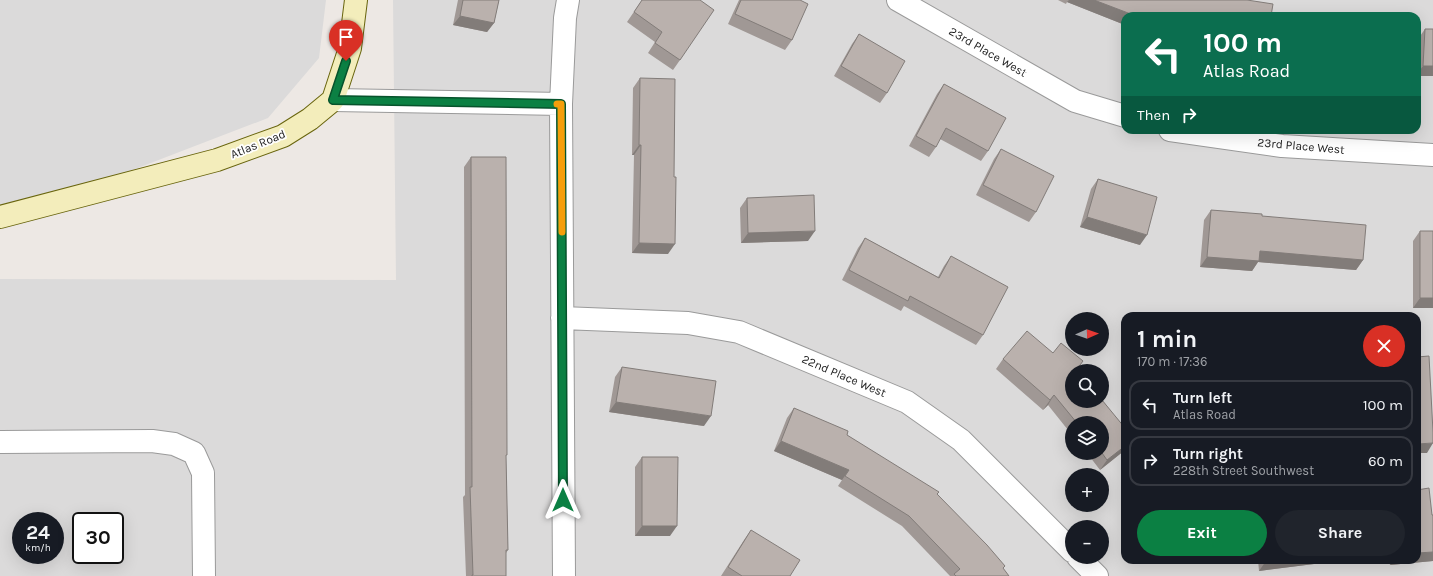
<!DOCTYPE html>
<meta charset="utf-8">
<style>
body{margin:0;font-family:Karla,sans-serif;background:#20242c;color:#f1f3f6;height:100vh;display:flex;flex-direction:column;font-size:15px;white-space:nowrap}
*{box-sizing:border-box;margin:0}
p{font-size:13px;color:#9ea1a6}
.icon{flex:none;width:22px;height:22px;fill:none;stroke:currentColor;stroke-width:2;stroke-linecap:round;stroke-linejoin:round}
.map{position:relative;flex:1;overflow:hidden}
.side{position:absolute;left:1121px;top:312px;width:300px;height:252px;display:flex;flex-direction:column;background:#171b24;border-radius:12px;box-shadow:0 4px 16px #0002}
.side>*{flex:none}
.top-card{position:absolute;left:1121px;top:12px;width:300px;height:122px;border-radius:12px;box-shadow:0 4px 16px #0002;background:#0b6e4f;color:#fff;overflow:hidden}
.needle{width:26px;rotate:88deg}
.tools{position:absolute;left:1065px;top:312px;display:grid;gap:8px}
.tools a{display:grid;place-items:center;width:44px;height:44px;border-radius:50%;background:#171b24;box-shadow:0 4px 16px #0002;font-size:20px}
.speed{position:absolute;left:12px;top:512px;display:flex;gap:8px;font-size:20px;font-weight:700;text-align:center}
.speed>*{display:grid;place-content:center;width:52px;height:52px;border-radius:50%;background:#171b24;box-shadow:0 4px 16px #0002;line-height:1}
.speed small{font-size:10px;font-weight:400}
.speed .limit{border:2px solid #111;border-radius:6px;background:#fff;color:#111}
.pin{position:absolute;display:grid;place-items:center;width:34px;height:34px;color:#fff;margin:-41px -17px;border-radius:50% 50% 50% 0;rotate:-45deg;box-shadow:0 0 4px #0007}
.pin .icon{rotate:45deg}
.me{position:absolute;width:44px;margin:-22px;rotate:0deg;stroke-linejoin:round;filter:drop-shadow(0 0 3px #0008)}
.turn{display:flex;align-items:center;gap:14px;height:84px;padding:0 16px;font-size:18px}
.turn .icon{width:52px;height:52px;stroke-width:2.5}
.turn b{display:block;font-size:28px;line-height:34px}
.then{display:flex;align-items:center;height:38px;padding:0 16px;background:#0003;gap:8px;font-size:15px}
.round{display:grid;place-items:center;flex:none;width:42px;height:42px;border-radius:21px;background:#20242c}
.headline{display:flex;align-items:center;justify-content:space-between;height:68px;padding:0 16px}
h1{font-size:24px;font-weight:700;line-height:30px}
.cta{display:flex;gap:8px;margin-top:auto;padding:8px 16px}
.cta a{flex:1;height:46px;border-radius:24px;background:#0b8043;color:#fff;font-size:16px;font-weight:700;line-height:46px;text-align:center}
.cta a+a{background:#20242c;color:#f1f3f6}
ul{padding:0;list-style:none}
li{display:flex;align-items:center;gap:12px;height:50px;margin:0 8px 6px;padding:0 8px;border:2px solid #363941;border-radius:12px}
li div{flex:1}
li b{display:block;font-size:15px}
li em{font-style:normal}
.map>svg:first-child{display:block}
.residential{fill:#dbdada;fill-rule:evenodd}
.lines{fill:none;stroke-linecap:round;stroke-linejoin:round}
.minor-casing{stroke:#9a9a9a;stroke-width:24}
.secondary-casing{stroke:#69650e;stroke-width:24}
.minor{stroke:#fff;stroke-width:22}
.secondary{stroke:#f3edbb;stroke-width:22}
.wall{fill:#a09895}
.shaded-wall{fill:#827c79}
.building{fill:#bab1ad;stroke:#827c79}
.route-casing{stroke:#07532c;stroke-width:10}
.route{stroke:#0b8043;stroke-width:7}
.slow{stroke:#f59e0b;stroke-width:7}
.labels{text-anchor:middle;stroke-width:3.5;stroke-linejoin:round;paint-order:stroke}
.street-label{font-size:12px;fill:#1d1d1d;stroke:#fff}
</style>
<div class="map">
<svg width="1433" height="576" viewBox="0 0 1433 576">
<rect width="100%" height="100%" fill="#ede8e4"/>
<path class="residential" d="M 0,0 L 326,0 L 319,58 L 268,118 L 0,221 Z
M 393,0 L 1433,0 L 1433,576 L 0,576 L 0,279 L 396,280 ZM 1125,16 L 1417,16 L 1417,130 L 1125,130 ZM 1125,316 L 1417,316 L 1417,560 L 1125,560 ZM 1072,319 L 1102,319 L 1102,349 L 1072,349 ZM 1072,371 L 1102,371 L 1102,401 L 1072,401 ZM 1072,423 L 1102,423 L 1102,453 L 1072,453 ZM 1072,475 L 1102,475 L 1102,505 L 1072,505 ZM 21,521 L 55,521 L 55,555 L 21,555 ZM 81,521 L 115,521 L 115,555 L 81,555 ZM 1072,527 L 1102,527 L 1102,557 L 1072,557 Z"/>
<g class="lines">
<defs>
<path id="minor" d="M 898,0 L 1075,101 L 1125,116
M 333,100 L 561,104
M 1170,130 L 1282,146 L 1433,155
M 562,318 L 688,323 L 739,332 L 907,402 L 961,440 L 1072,551
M 0,442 L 152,441 L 174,444 L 194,453 L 203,473 L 204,576
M 1078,557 L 1097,576
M 564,576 L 561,104 L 565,18 L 568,0"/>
<path id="secondary" d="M 0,217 L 217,160 L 283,136 L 310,119 L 333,100 L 350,48 L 356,0"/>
</defs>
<use href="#minor" class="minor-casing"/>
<use href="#secondary" class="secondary-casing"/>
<use href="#minor" class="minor"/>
<use href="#secondary" class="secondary"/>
</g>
<path class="wall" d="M 458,0 L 499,0 L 494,23 L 487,32 L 453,25 Z
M 642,0 L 680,60 L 673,70 L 648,53 L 655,42 L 627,22 Z
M 739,0 L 800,0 L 792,40 L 785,50 L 728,24 Z
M 1058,0 L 1247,0 L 1125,16 L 1125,25 L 1067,2 L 1066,4 Z
M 1425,29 L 1433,76 L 1417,76 L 1418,39 Z
M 859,34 L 887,93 L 880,103 L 834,76 L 852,44 Z
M 640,78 L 674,177 L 668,254 L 632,253 L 634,155 L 632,155 L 633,88 Z
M 944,84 L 988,151 L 981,161 L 940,139 L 936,147 L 929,157 L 909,146 L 937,94 Z
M 1001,149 L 1036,212 L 1029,222 L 976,195 L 994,159 Z
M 471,157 L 506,457 L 508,550 L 506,553 L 506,576 L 466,576 L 463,497 L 465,495 L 464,167 Z
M 1098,179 L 1140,245 L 1080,227 L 1091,189 Z
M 747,198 L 808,241 L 741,243 L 740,208 Z
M 1211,210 L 1262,216 L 1363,260 L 1356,270 L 1258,262 L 1252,271 L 1200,267 L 1204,220 Z
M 1420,231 L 1433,231 L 1433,308 L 1413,308 L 1413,241 Z
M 865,238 L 938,277 L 944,266 L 951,256 L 983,335 L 976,345 L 904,306 L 901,311 L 842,280 L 858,248 Z
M 1053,353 L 1077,370 L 1125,450 L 1100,470 L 1087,453 L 1102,453 L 1102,423 L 1072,423 L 1072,435 L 1048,405 L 1043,410 L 996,369 L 1003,359 Z
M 622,367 L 704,426 L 609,412 L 615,377 Z
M 794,408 L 847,435 L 937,494 L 1003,569 L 1009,576 L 950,576 L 902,526 L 838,486 L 842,480 L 774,451 L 787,418 Z
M 642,457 L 670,536 L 635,536 L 635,467 Z
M 1432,515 L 1433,515 L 1433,561 L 1390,565 L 1389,560 L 1417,560 Z
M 751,530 L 790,576 L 721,576 L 744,540 Z
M 1258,560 L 1317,560 L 1314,564 L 1259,571 Z"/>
<path class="shaded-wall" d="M 1069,0 L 1094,0 L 1136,16 L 1125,16 L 1125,25 L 1067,2 Z
M 460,16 L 494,23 L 487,32 L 453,25 Z
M 1423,66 L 1433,66 L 1433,76 L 1417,76 L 1417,74 Z
M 639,145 L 641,145 L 634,155 L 632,155 Z
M 1087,217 L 1147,235 L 1140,245 L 1080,227 Z
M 815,231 L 808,241 L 741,243 L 748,233 Z
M 639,243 L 675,244 L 668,254 L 632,253 Z
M 1260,251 L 1363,260 L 1356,270 L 1258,262 L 1252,271 L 1200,267 L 1207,257 Z
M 1420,298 L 1433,298 L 1433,308 L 1413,308 Z
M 1054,395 L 1048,405 L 1043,410 L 1050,400 Z
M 616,402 L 711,416 L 704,426 L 609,412 Z
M 781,441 L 849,470 L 842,480 L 774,451 Z
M 1433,443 L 1427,453 L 1417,453 L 1417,444 Z
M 1125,446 L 1125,450 L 1100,470 L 1107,460 Z
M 642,526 L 677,526 L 670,536 L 635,536 Z
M 1433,552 L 1433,561 L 1390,565 L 1394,560 L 1417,560 L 1417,553 Z
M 1275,560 L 1317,560 L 1314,564 L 1259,571 L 1266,561 Z"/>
<path class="building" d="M 463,0 L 499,0 L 494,23 L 460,16 Z
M 642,0 L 700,0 L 714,10 L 680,60 L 655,43 L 662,32 L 634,12 Z
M 741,0 L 800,0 L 808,4 L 792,40 L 735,14 Z
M 1094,0 L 1247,0 L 1273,4 L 1271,16 L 1136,16 Z
M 1317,13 L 1353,16 L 1317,16 Z
M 1425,29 L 1433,29 L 1433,66 L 1423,66 Z
M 859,34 L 905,61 L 887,93 L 841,66 Z
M 640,78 L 675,79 L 674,177 L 676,177 L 675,244 L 639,243 L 641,145 L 639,145 Z
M 944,84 L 1006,118 L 988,151 L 946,128 L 936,147 L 916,136 Z
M 1001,149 L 1054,176 L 1036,212 L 983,185 Z
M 471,157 L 506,157 L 507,455 L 506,455 L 508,550 L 506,550 L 506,576 L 472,576 L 472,575 L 473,575 L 470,487 L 472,487 Z
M 1098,179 L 1157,197 L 1147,235 L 1087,217 Z
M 814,195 L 815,231 L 748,233 L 747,198 Z
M 1211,210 L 1262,214 L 1262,216 L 1366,225 L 1363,260 L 1260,251 L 1259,261 L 1207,257 Z
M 1420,231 L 1433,231 L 1433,298 L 1420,298 Z
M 865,238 L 939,278 L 951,256 L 1008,287 L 983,335 L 910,296 L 908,301 L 849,270 Z
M 1027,331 L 1053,353 L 1061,343 L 1083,361 L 1077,369 L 1078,371 L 1072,371 L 1072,401 L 1102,401 L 1102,400 L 1125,428 L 1125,446 L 1107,460 L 1102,453 L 1102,423 L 1077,423 L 1054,395 L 1050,400 L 1003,359 Z
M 1429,356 L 1433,432 L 1433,443 L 1417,444 L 1417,357 Z
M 622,367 L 716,381 L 711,416 L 616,402 Z
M 794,408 L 848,431 L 847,435 L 939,492 L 937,494 L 987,545 L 1005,566 L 1003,568 L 1009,576 L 956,576 L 954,574 L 960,569 L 909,516 L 845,476 L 849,470 L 781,441 Z
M 642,457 L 678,457 L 677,526 L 642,526 Z
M 1429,488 L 1432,515 L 1433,515 L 1433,552 L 1417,553 L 1417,490 Z
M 751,530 L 800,560 L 790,576 L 742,576 L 728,567 Z"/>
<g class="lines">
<defs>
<path id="route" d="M 346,61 L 333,100 L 561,104 L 563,500"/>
</defs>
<use href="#route" class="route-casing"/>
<use href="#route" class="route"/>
<path class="slow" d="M 557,104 L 561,104 L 562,232"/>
</g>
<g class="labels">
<g class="street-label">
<text transform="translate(988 52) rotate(30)" y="4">23rd Place West</text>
<text transform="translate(258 144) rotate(-22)" y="4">Atlas Road</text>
<text transform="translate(1301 146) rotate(5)" y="4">23rd Place West</text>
<text transform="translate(844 376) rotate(23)" y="4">22nd Place West</text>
</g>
</g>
</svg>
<div class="tools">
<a><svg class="needle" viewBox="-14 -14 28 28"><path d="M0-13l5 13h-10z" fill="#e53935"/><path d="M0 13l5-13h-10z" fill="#9ea1a6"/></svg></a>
<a><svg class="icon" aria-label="search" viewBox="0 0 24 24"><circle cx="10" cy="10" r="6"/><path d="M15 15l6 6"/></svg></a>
<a><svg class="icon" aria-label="layers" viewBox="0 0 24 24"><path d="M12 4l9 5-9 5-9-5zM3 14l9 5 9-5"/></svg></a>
<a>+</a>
<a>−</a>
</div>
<div class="speed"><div>24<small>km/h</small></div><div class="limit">30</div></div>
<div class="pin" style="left:346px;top:61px;background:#d93025"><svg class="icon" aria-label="arrive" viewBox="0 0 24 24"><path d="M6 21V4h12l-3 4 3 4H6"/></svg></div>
<svg class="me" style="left:563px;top:500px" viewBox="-20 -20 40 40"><path d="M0-17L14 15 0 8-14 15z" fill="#0b8043" stroke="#fff" stroke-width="4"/></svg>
<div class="top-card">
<div class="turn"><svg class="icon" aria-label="left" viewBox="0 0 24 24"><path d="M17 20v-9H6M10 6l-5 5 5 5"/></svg><div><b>100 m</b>Atlas Road</div></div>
<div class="then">Then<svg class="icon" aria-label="right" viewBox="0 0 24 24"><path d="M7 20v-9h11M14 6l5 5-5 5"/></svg></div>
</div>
<section class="side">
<div class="headline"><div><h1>1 min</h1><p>170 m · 17:36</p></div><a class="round" style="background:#d93025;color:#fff"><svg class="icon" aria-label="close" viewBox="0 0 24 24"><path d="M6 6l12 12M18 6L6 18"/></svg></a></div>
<ul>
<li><svg class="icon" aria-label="left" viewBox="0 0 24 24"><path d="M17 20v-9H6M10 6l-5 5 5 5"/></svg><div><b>Turn left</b><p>Atlas Road</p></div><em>100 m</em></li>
<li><svg class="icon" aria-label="right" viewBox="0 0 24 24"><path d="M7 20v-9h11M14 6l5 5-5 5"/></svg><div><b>Turn right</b><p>228th Street Southwest</p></div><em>60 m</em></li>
</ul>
<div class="cta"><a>Exit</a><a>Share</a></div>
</section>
</div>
